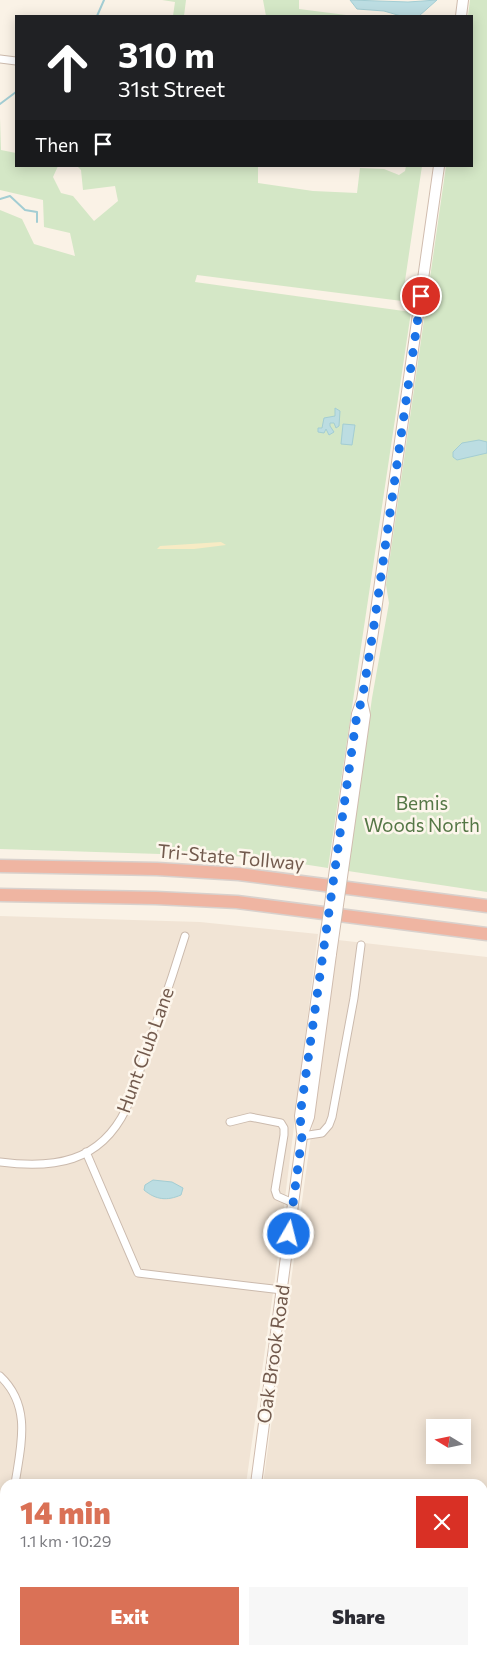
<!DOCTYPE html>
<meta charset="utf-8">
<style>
body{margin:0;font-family:Commissioner,sans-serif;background:#f7f7f7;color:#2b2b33;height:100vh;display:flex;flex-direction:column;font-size:19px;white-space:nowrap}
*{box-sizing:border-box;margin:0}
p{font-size:16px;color:#7c7c81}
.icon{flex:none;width:28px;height:28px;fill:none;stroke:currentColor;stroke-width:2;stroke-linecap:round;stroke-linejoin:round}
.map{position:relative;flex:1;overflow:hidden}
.panel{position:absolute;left:0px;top:1479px;width:488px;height:176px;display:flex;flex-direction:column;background:#fff;border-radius:15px 15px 0 0;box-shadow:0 2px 12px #0003}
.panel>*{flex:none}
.guide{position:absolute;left:15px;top:15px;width:458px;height:152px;border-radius:0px;box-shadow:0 2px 12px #0003;background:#202124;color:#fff;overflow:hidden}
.needle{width:32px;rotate:280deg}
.buttons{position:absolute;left:426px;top:1419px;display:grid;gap:10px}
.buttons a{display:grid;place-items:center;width:45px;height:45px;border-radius:0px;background:#fff;box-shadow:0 2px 12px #0003;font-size:25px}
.pin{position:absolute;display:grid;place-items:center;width:42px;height:42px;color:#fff;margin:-21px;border:2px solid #fff;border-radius:50%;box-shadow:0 1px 5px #0007}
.me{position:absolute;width:55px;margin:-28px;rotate:8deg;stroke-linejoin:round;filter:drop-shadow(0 0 4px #0008)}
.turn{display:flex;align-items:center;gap:18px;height:105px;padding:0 20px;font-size:22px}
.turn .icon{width:65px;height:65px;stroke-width:2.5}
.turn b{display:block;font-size:35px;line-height:42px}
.then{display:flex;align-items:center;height:48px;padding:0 20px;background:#0003;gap:10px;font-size:19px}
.round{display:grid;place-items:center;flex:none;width:52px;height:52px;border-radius:0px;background:#f7f7f7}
.headline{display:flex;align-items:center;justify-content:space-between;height:85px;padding:0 20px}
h1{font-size:30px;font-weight:800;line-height:38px;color:#da7156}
.action{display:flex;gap:10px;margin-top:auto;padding:10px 20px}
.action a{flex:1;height:58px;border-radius:0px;background:#da7156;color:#fff;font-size:20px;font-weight:800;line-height:58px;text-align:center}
.action a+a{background:#f7f7f7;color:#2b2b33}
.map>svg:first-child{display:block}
.residential{fill:#f1e4d5;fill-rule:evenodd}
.green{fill:#d4e7c6}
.sand{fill:#f7ebc4}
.water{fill:#bcdde2;stroke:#a3cdd3}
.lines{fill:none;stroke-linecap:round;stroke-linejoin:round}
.stream{stroke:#a3cdd3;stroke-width:2}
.minor-casing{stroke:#cbbaad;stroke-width:9}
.secondary-casing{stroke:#d0bcae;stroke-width:12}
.motorway-casing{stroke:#d8d1cd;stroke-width:15}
.minor{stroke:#fff;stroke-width:7}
.secondary{stroke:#fff;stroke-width:10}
.motorway{stroke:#efb5a2;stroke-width:12}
.secondary-bridge-casing{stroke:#d0bcae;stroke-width:12;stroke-linecap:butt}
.secondary-bridge{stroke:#fff;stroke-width:10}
.route{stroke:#1a73e8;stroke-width:9;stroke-dasharray:0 16.2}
.labels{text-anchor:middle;stroke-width:5;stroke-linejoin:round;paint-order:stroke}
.park-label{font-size:19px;fill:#557746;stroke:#fdf6ec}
.street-label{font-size:19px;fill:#725a4d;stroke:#fdf6ec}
</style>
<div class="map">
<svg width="487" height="1654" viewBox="0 0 487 1654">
<rect width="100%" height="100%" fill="#faf2e6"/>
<path class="residential" d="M 0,916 L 200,922 L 318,934 L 274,1286 L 246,1484 L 5,1484 L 5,1612 L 0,1611 Z
M 338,940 L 487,957 L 487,1654 L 255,1654 L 239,1652 L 482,1650 L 482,1484 L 263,1484 ZM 435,1428 L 462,1428 L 462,1455 L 435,1455 Z"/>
<path class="green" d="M 162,0 L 186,0 L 184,16 L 173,16 L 175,2 Z
M 263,0 L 299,0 L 299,9 L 354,16 L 266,16 Z
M 470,0 L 487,0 L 487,892 L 348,871 L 372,698 L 389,603 L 386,585 L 446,166 L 471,166 L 471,16 L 468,16 Z
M 0,118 L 1,150 L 16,153 L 16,166 L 58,166 L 53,177 L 61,193 L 73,196 L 94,221 L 118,201 L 115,186 L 83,190 L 81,170 L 77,166 L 258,166 L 258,183 L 313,191 L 357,193 L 360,168 L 384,169 L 399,175 L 405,171 L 406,166 L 422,166 L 402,301 L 197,275 L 195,282 L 411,312 L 328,868 L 257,857 L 0,849 L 0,210 L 22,219 L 34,244 L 75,256 L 70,233 L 44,227 L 43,200 L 0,190 Z
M 5,1640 L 5,1650 L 94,1650 L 97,1654 L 0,1654 L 0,1641 Z"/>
<path class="sand" d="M 221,542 L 226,545 L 194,549 L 157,549 L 160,546 Z"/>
<path class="water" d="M 350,0 L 408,2 L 437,0 L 419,16 L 401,16 L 384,11 L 357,9 Z
M 335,408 L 340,411 L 339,426 L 336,428 L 334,423 L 330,423 L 330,426 L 334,432 L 329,435 L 326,429 L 324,433 L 318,432 L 318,428 L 322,428 L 324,418 L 335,416 Z
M 343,424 L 355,425 L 352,445 L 341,444 Z
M 479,440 L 487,442 L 487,453 L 457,460 L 453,457 L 453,452 L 462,443 Z
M 153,1180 L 172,1182 L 183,1188 L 181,1195 C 167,1201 156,1200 144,1190 L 145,1185 Z"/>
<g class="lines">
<path class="stream" d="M 97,16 L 104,0
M 0,104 L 16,92
M 0,199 L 10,196 L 25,210 L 37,212 L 37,222"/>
<defs>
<path id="minor" d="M 0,59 L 16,61
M 230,1122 L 250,1117 L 281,1123 L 284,1128 L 284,1135 L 275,1190 L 277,1196 L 293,1203
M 302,1136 L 322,1133 L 329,1125 L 332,1117 L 354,998 L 361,945
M 86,1152 L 138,1273 L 282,1290
M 0,1162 C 53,1169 100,1163 126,1109 C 134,1090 140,1070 146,1051 C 160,1013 173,975 185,936
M 0,1376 C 32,1406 21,1445 15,1484
M 0,1523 L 5,1517"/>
<path id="secondary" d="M 461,16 L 463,0
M 338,848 L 357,714 L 362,700 L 373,632 L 439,166
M 346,849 L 365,715 L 362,701
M 302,1132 L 300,1116 L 323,953
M 256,1484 L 302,1136 L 309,1117 L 331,954
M 0,1620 L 5,1621
M 187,1650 L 212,1654
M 231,1654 L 232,1650"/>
<path id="motorway" d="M 0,866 L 157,869 L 239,874 L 487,906
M 0,895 L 156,898 L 237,902 L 487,934"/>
</defs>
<use href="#minor" class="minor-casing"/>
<use href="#secondary" class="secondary-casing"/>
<use href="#motorway" class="motorway-casing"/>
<use href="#minor" class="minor"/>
<use href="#secondary" class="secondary"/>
<use href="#motorway" class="motorway"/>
<defs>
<path id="secondary-bridge" d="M 323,953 L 338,848
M 331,954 L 346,849"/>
</defs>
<use href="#secondary-bridge" class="secondary-bridge-casing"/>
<use href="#secondary-bridge" class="secondary-bridge"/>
</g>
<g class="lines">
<path class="route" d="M 289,1234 L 302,1136 L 300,1116 L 357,714 L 362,700 L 373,632 L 421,296"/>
</g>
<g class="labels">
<g class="park-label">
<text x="422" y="810">Bemis<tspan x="422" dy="22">Woods North</tspan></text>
</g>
<g class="street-label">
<text transform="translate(231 857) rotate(5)" y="7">Tri-State Tollway</text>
<text transform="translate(145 1050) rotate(-70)" y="7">Hunt Club Lane</text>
<text transform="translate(273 1354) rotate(-82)" y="7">Oak Brook Road</text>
</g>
</g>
</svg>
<div class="buttons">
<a><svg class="needle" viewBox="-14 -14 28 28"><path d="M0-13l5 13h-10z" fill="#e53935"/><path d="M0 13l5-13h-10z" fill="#7c7c81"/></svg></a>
</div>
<div class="pin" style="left:421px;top:296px;background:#d93025"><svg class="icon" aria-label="arrive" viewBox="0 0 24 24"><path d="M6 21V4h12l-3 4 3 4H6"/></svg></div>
<svg class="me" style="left:289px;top:1234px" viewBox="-20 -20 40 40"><circle r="17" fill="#1a73e8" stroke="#fff" stroke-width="3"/><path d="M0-11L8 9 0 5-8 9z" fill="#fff"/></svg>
<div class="guide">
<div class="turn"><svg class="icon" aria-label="ahead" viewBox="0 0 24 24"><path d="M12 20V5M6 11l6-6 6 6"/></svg><div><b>310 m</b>31st Street</div></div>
<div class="then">Then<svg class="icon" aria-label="arrive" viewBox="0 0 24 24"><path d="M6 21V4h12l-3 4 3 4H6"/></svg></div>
</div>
<section class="panel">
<div class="headline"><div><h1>14 min</h1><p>1.1 km · 10:29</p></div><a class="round" style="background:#d93025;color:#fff"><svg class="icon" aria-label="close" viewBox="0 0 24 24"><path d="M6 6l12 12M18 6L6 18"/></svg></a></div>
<div class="action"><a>Exit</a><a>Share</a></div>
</section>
</div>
